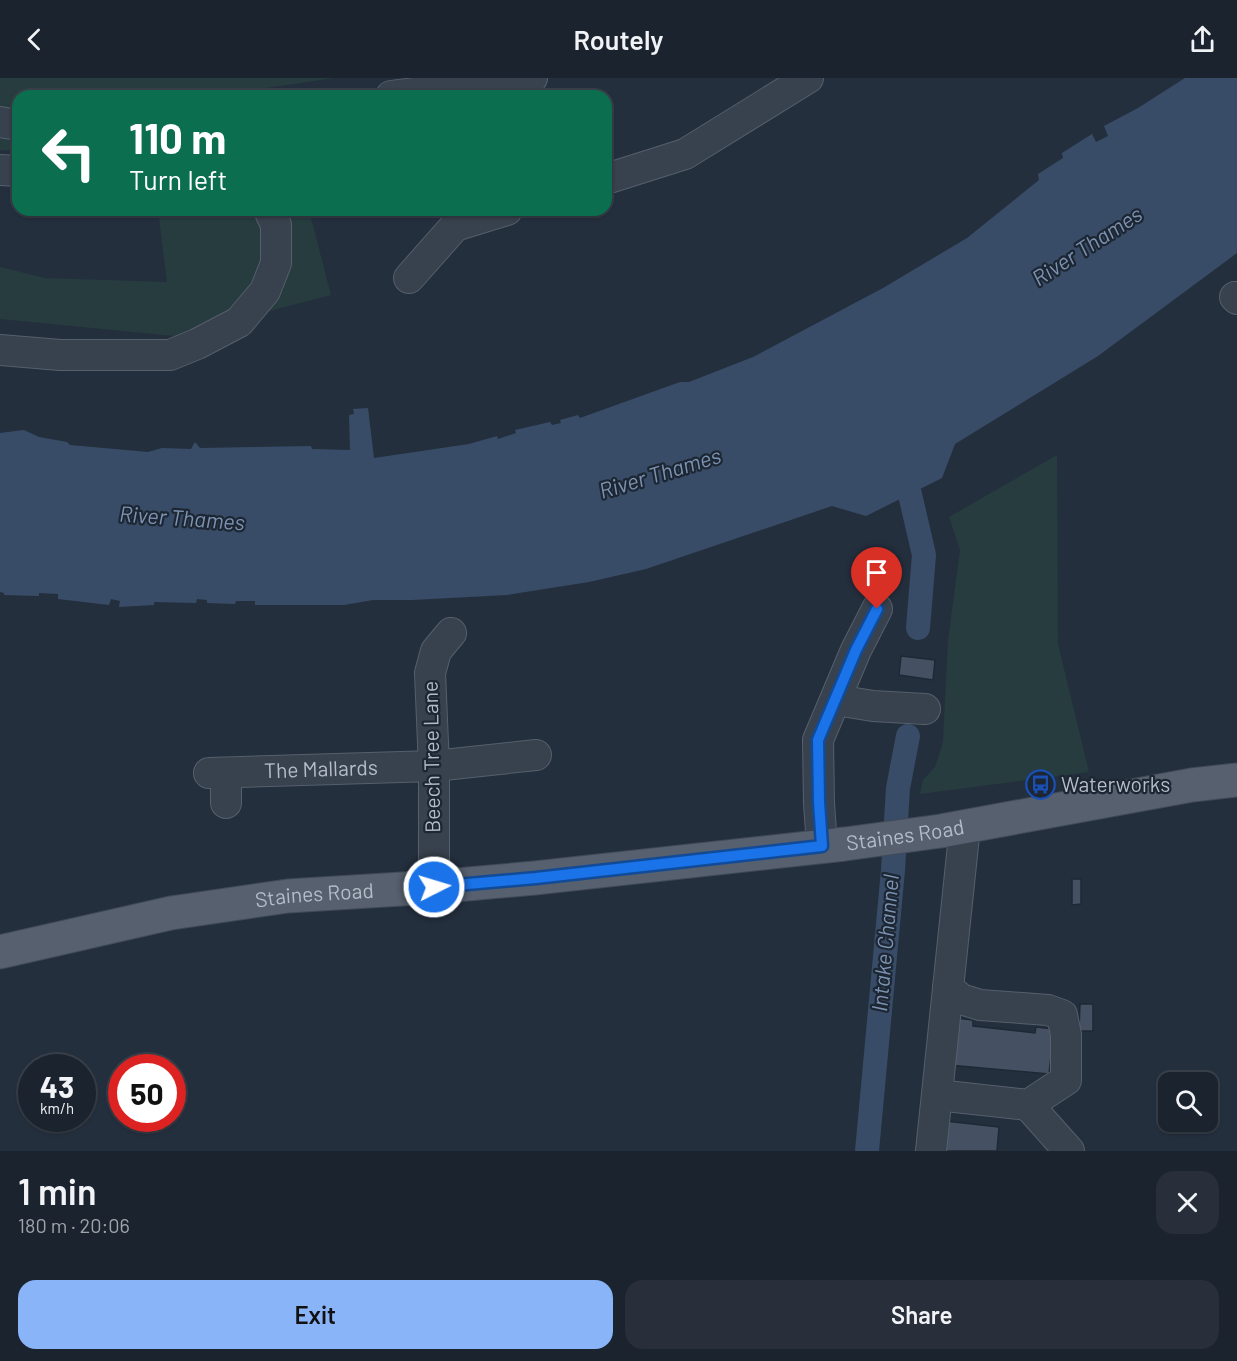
<!DOCTYPE html>
<meta charset="utf-8">
<style>
body{margin:0;font-family:Barlow,sans-serif;background:#282f3a;color:#f1f3f6;height:100vh;display:flex;flex-direction:column;font-size:22px;white-space:nowrap}
*{box-sizing:border-box;margin:0}
p{font-size:20px;color:#a0a4aa}
.icon{flex:none;width:33px;height:33px;fill:none;stroke:currentColor;stroke-width:2;stroke-linecap:round;stroke-linejoin:round}
.map{position:relative;height:1073px;overflow:hidden}
.details{display:flex;flex-direction:column;background:#1b232e;flex:1}
.details>*{flex:none}
.top-card{position:absolute;left:12px;top:12px;width:600px;height:126px;border-radius:18px;box-shadow:0 2px 4px #0004,0 0 0 2px #39404a;background:#0b6e4f;color:#fff;overflow:hidden}
.buttons{position:absolute;left:1158px;top:994px;display:grid;gap:12px}
.buttons a{display:grid;place-items:center;width:60px;height:60px;border-radius:12px;background:#1b232e;box-shadow:0 2px 4px #0004,0 0 0 2px #39404a;font-size:30px}
.speed{position:absolute;left:18px;top:976px;display:flex;gap:12px;font-size:30px;font-weight:700;text-align:center}
.speed>*{display:grid;place-content:center;width:78px;height:78px;border-radius:50%;background:#1b232e;box-shadow:0 2px 4px #0004,0 0 0 2px #39404a;line-height:1}
.speed small{font-size:15px;font-weight:400}
.speed .limit{border:9px solid #d22;background:#fff;color:#111}
.pin{position:absolute;display:grid;place-items:center;width:51px;height:51px;color:#fff;margin:-62px -26px;border-radius:50% 50% 50% 0;rotate:-45deg;box-shadow:0 0 6px #0007}
.pin .icon{rotate:45deg}
.me{position:absolute;width:66px;margin:-33px;rotate:85deg;stroke-linejoin:round;filter:drop-shadow(0 0 4px #0008)}
.turn{display:flex;align-items:center;gap:21px;height:126px;padding:0 18px;font-size:27px}
.turn .icon{width:78px;height:78px;stroke-width:2.5}
.turn b{display:block;font-size:42px;line-height:51px}
.round{display:grid;place-items:center;flex:none;width:63px;height:63px;border-radius:18px;background:#282f3a}
.headline{display:flex;align-items:center;justify-content:space-between;height:102px;padding:0 18px}
h1{font-size:36px;font-weight:600;line-height:45px}
.action{display:flex;gap:12px;margin-top:auto;padding:12px 18px}
.action a{flex:1;height:69px;border-radius:18px;background:#8ab4f8;color:#111;font-size:24px;font-weight:600;line-height:69px;text-align:center}
.action a+a{background:#282f3a;color:#f1f3f6}
header{display:flex;justify-content:space-between;align-items:center;height:78px;padding:0 18px;background:#1b232e;font-size:27px;font-weight:600}
.map>svg:first-child{display:block}
.green{fill:#263c3f}
.water{fill:#394c67}
.lines{fill:none;stroke-linecap:round;stroke-linejoin:round}
.canal{stroke:#394c67;stroke-width:24}
.building{fill:#455162;stroke:#1f2835;stroke-width:1.5}
.minor-casing{stroke:#565f6c;stroke-width:32}
.major-casing{stroke:#414a57;stroke-width:35}
.minor{stroke:#38414e;stroke-width:30}
.major{stroke:#56606e;stroke-width:33}
.route-casing{stroke:#114b97;stroke-width:15}
.route{stroke:#1a73e8;stroke-width:10}
.labels{text-anchor:middle;stroke-width:4.5;stroke-linejoin:round;paint-order:stroke}
.street-label{font-size:21px;fill:#b4bcc9;stroke:#1d2633}
.poi-label{font-size:21px;fill:#b4bcc9;stroke:#1d2633;text-anchor:start}
.water-label{font-size:22px;font-style:italic;fill:#7c92b1;stroke:#1d2633}
</style>
<header><svg class="icon" aria-label="back" viewBox="0 0 24 24"><path d="M15 5l-7 7 7 7"/></svg>Routely<svg class="icon" aria-label="share" viewBox="0 0 24 24"><path d="M12 15V3M7 8l5-5 5 5M5 13v7h14v-7"/></svg></header>
<div class="map">
<svg width="1237" height="1073" viewBox="0 0 1237 1073">
<rect width="100%" height="100%" fill="#242f3e"/>
<path class="green" d="M 0,0 L 334,0 L 214,18 L 18,18 L 18,73 L 0,72 Z
M 158,132 L 309,132 L 331,217 L 174,258 L 0,241 L 0,189 L 45,200 L 167,204 Z
M 1057,377 L 1058,566 L 1089,694 L 920,716 L 923,702 L 935,689 L 943,664 L 948,562 L 960,472 L 949,439 Z"/>
<path class="water" d="M 1185,0 L 1237,0 L 1237,175 L 1098,278 L 955,366 L 942,400 L 866,438 L 832,428 L 646,491 L 589,504 L 507,517 L 412,522 L 373,522 L 344,527 L 255,527 L 255,523 L 236,523 L 235,526 L 207,525 L 207,522 L 197,521 L 196,525 L 154,524 L 154,527 L 119,529 L 120,523 L 111,521 L 109,527 L 58,521 L 58,516 L 39,515 L 39,518 L 4,517 L 4,515 L 0,514 L 0,355 L 24,352 L 39,359 L 67,364 L 70,367 L 148,374 L 162,370 L 191,371 L 195,364 L 200,370 L 311,368 L 312,371 L 350,372 L 349,337 L 354,336 L 353,331 L 368,330 L 374,380 L 469,366 L 497,358 L 498,361 L 516,355 L 515,352 L 550,344 L 552,347 L 561,345 L 560,342 L 578,337 L 580,340 L 680,304 L 689,304 L 753,279 L 883,210 L 967,160 L 1039,102 L 1038,96 L 1063,80 L 1062,75 L 1092,56 L 1096,64 L 1108,58 L 1104,48 L 1138,30 Z"/>
<g class="lines">
<path class="canal" d="M 903,386 L 924,477 L 918,550
M 867,1073 L 893,792 L 898,710 L 908,658"/>
</g>
<path class="building" d="M 901,578 L 935,582 L 933,602 L 899,597 Z
M 1072,801 L 1081,801 L 1081,826 L 1072,827 Z
M 1080,926 L 1093,926 L 1093,953 L 1079,953 Z
M 955,940 L 973,942 L 973,948 L 1035,955 L 1036,949 L 1054,951 L 1049,996 L 949,987 Z
M 945,1043 L 999,1049 L 997,1073 L 942,1073 Z"/>
<g class="lines">
<defs>
<g id="minor">
<path d="M 391,18 L 532,0"/>
<path d="M 0,44 L 18,47"/>
<path d="M 0,92 L 18,93"/>
<path d="M 606,101 L 685,76 L 808,0"/>
<path d="M 409,200 L 455,148 L 507,132"/>
<path d="M 1235,219 L 1237,221"/>
<path d="M 0,272 L 60,277 L 170,277 L 197,266 L 239,244 L 265,213 L 276,185 L 276,147 L 269,132"/>
<path d="M 836,622 L 873,628 L 925,631"/>
<path id="s1" d="M 209,695 L 434,688 L 536,677"/>
<path d="M 226,695 L 226,725"/>
<path d="M 822,768 L 819,725 L 818,662 L 856,572 L 877,531"/>
<path d="M 434,809 L 434,688 L 430,595 L 436,573 L 451,555"/>
<path d="M 937,1017 L 1028,1027 L 1066,1002 L 1066,957 L 1062,937 L 1048,932 L 980,927 L 961,921 L 948,910"/>
<path d="M 1028,1027 L 1069,1073"/>
<path d="M 931,1073 L 965,748"/>
</g>
<g id="major">
<path id="s2" d="M 0,874 L 171,835 L 288,818 L 434,809 L 535,800 L 845,766 L 941,753 L 1192,707 L 1237,702"/>
</g>
</defs>
<use href="#minor" class="minor-casing"/>
<use href="#major" class="major-casing"/>
<use href="#minor" class="minor"/>
<use href="#major" class="major"/>
</g>
<g class="lines">
<defs>
<path id="route" d="M 434,809 L 536,800 L 822,768 L 819,724 L 818,662 L 856,572 L 877,531"/>
</defs>
<use href="#route" class="route-casing"/>
<use href="#route" class="route"/>
</g>
<defs>
<symbol id="bus-ring" viewBox="-11 -11 22 22"><circle r="9.5" fill="#1d2633" stroke="#1a4fb4" stroke-width="1.5"/><path d="M-5-6H5V4H4V6H2V4H-2V6H-4V4H-5ZM-3.5-4V0h7V-4ZM-3.5 1.2v1.5H-2V1.2ZM2 1.2v1.5H3.5V1.2Z" fill="#1a4fb4"/></symbol>
</defs>
<g fill-rule="evenodd">
<use href="#bus-ring" x="1024" y="690" width="33" height="33"/>
</g>
<g class="labels">
<g class="street-label">
<text transform="translate(432 679) rotate(-91)" y="7">Beech Tree Lane</text>
<text dy="7" stroke="none"><textPath href="#s1" startOffset="112">The Mallards</textPath></text>
<text dy="7" stroke="none"><textPath href="#s2" startOffset="914">Staines Road</textPath></text>
<text dy="7" stroke="none"><textPath href="#s2" startOffset="320">Staines Road</textPath></text>
</g>
<g class="poi-label">
<text x="1061" y="714">Waterworks</text>
</g>
<g class="water-label">
<text transform="translate(1087 168) rotate(-33)" y="8">River Thames</text>
<text transform="translate(660 395) rotate(-17)" y="8">River Thames</text>
<text transform="translate(182 440) rotate(4)" y="8">River Thames</text>
<text transform="translate(885 865) rotate(-85)" y="8">Intake Channel</text>
</g>
</g>
</svg>
<div class="buttons">
<a><svg class="icon" aria-label="search" viewBox="0 0 24 24"><circle cx="10" cy="10" r="6"/><path d="M15 15l6 6"/></svg></a>
</div>
<div class="speed"><div>43<small>km/h</small></div><div class="limit">50</div></div>
<div class="pin" style="left:877px;top:531px;background:#d93025"><svg class="icon" aria-label="arrive" viewBox="0 0 24 24"><path d="M6 21V4h12l-3 4 3 4H6"/></svg></div>
<svg class="me" style="left:434px;top:809px" viewBox="-20 -20 40 40"><circle r="17" fill="#1a73e8" stroke="#fff" stroke-width="3"/><path d="M0-11L8 9 0 5-8 9z" fill="#fff"/></svg>
<div class="top-card">
<div class="turn"><svg class="icon" aria-label="left" viewBox="0 0 24 24"><path d="M17 20v-9H6M10 6l-5 5 5 5"/></svg><div><b>110 m</b>Turn left</div></div>
</div>
</div>
<section class="details">
<div class="headline"><div><h1>1 min</h1><p>180 m · 20:06</p></div><a class="round"><svg class="icon" aria-label="close" viewBox="0 0 24 24"><path d="M6 6l12 12M18 6L6 18"/></svg></a></div>
<div class="action"><a>Exit</a><a>Share</a></div>
</section>
